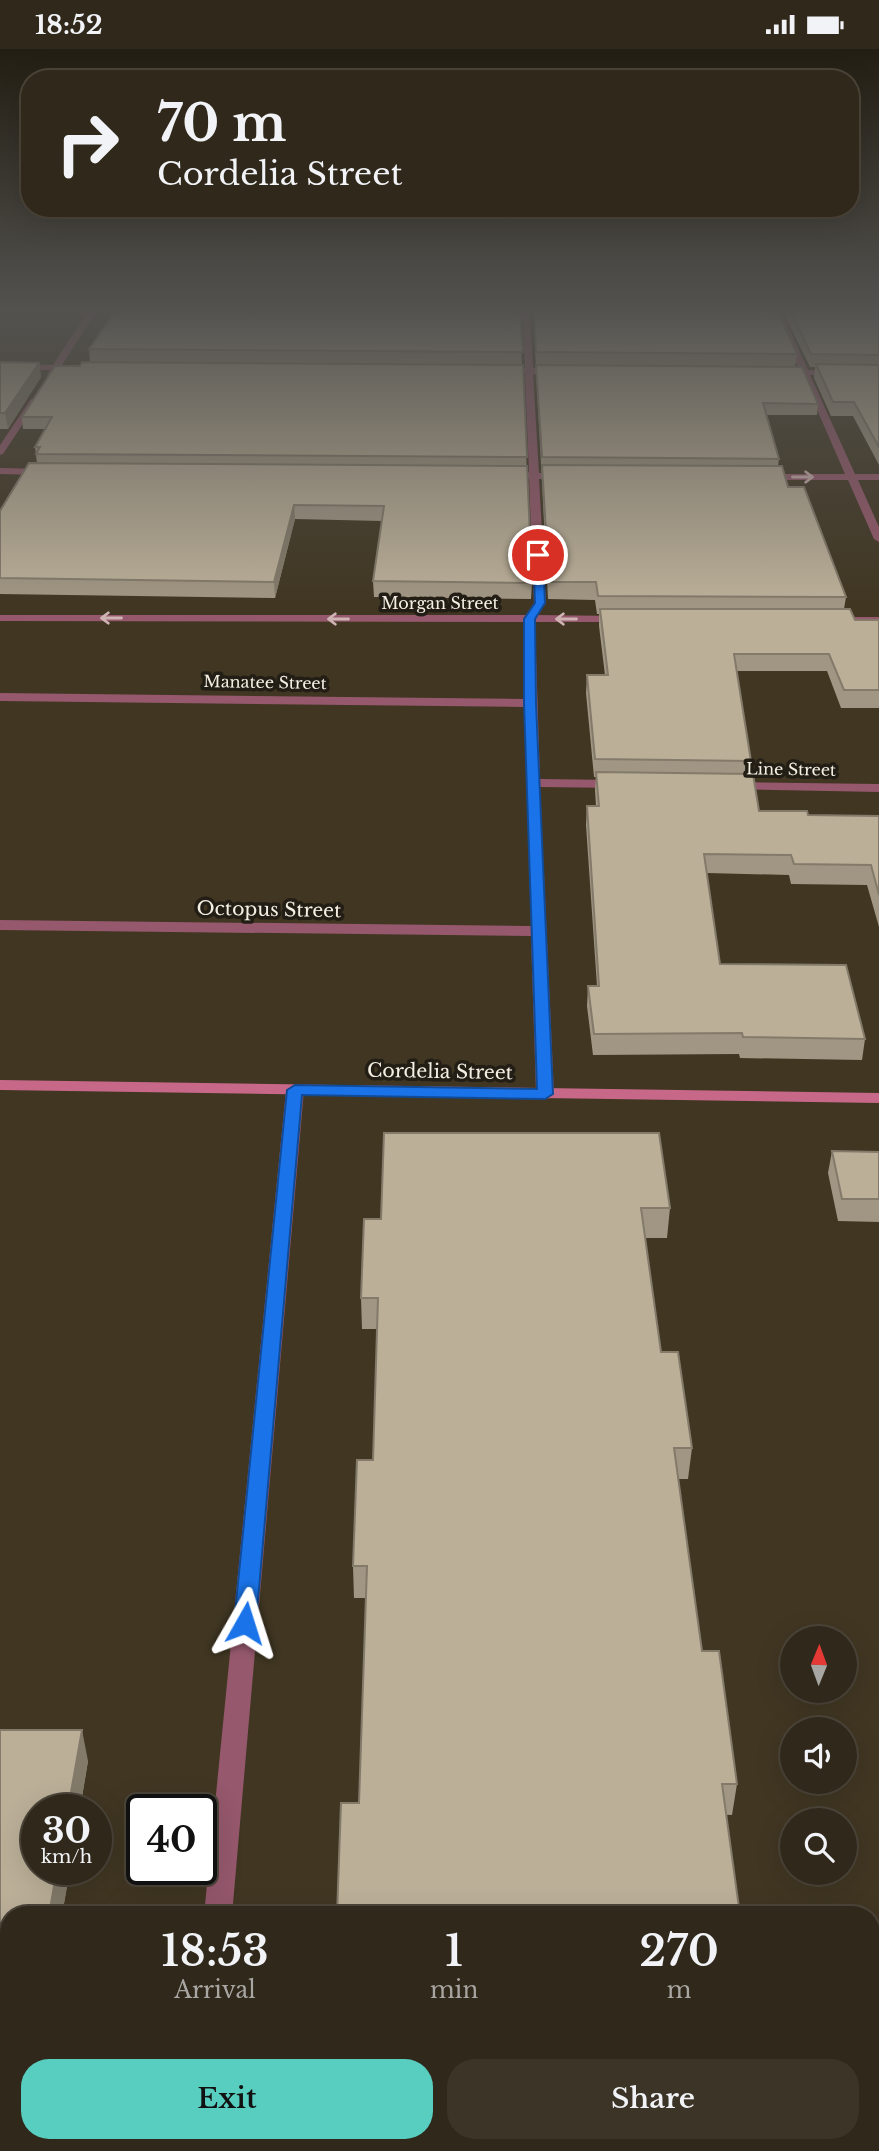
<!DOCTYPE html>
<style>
body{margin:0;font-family:"Libre Baskerville",serif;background:#3c3427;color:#f1f3f6;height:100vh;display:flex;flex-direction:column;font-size:26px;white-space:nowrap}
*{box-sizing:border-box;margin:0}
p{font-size:23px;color:#a8a6a2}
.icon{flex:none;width:38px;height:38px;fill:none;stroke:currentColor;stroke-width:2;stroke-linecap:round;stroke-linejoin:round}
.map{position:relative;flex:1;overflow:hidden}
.drawer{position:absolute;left:0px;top:1857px;width:880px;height:247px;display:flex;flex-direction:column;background:#30281a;border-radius:28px 28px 0 0;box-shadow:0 7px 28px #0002,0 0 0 2px #4b4439}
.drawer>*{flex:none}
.hud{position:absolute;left:21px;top:21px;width:838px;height:147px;border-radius:28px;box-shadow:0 7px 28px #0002,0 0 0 2px #4b4439;background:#30281a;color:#f1f3f6;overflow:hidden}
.needle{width:46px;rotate:1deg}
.tools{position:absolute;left:780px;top:1577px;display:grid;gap:14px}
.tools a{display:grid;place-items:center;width:77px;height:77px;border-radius:50%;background:#30281a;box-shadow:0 7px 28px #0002,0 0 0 2px #4b4439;font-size:35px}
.speed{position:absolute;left:21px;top:1745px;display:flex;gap:14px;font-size:35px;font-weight:700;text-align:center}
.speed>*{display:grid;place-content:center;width:91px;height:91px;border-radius:50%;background:#30281a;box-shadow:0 7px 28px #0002,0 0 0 2px #4b4439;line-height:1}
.speed small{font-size:18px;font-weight:400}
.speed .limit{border:4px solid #111;border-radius:10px;background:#fff;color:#111}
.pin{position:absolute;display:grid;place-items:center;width:60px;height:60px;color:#fff;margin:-30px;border:4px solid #fff;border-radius:50%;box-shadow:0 2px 7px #0007}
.me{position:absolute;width:77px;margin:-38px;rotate:6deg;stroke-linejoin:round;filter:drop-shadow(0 0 5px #0008)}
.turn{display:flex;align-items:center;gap:24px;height:147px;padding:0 21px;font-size:32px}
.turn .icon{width:91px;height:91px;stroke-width:2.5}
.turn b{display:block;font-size:49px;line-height:60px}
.eta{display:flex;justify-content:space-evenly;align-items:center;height:119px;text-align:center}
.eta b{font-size:42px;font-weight:600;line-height:49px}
.primary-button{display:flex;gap:14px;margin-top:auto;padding:14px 21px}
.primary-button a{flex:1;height:80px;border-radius:28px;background:#58cec0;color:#111;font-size:28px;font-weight:600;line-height:80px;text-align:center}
.primary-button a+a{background:#3c3427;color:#f1f3f6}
.status{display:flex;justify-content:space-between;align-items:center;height:49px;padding:0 35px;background:#30281a;direction:ltr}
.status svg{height:19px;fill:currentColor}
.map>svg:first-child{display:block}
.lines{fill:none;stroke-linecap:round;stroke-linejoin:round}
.minor{fill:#95586c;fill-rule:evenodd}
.tertiary{fill:#95586c;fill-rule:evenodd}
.secondary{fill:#c76889;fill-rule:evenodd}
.wall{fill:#a19683}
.shaded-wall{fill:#837a6a}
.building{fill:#bbaf98;stroke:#837a6a;stroke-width:2}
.oneway{stroke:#cfb3b3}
.route{fill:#1a73e8;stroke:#114b97;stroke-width:2}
.labels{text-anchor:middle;stroke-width:7;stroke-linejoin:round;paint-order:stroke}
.far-street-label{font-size:16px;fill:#f5efe3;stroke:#221e15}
.street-label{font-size:19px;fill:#f5efe3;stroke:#221e15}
</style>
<div class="status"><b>18:52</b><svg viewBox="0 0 49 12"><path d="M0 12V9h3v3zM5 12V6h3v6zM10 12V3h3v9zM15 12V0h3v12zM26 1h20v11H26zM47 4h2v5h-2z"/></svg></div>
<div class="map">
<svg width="879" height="2102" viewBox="0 0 879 2102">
<rect width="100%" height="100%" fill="#403622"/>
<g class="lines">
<path class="minor" d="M 89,261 L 97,261 L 62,316 L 78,316 L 81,321 L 58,321 L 51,329 L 47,326 L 50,321 L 0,321 L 0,315 L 53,316 Z
M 522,261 L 530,261 L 533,319 L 557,319 L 561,322 L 557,325 L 533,325 L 539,424 L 563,424 L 568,427 L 563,430 L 539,430 L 546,554 L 537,566 L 620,567 L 626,570 L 620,573 L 535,573 L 540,730 L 618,731 L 625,735 L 618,739 L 540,738 L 554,1045 L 551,1049 L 545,1050 L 536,1045 L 531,887 L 0,881 L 0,871 L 531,877 L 524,658 L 0,652 L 0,644 L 524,650 L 523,573 L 0,572 L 0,566 L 526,566 L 534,554 L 529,429 L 504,429 L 499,426 L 504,423 L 529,423 L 525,325 L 501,325 L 497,322 L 501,319 L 525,319 Z
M 773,261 L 781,261 L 808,321 L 879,321 L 879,327 L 810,326 L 855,425 L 879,425 L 879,431 L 858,431 L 879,478 L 879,493 L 874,490 L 848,431 L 763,431 L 758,428 L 763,425 L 845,425 L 802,326 L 777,323 L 781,320 L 799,321 Z
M 31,350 L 38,352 L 3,405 L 0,406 L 0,396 Z
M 0,419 L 45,420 L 50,423 L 45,426 L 0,425 Z
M 834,568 L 879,568 L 879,574 L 830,573 L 830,569 Z
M 734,733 L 879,735 L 879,743 L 729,740 L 729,734 Z"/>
<path class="tertiary" d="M 295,1036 L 304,1041 L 232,1866 L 204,1866 L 286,1041 Z
M 181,2095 L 211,2095 L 210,2102 L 180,2102 Z"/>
<path class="secondary" d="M 0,1031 L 879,1044 L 879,1054 L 0,1041 Z"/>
</g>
<path class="wall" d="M 116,261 L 521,261 L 520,261 L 522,316 L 532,534 L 531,550 L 374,548 L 373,532 L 382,472 L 295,470 L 275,549 L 0,545 L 0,462 L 37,414 L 35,398 L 45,380 L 23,380 L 22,368 L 80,317 L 90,313 L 89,300 Z
M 533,261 L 777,261 L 797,305 L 795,318 L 818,355 L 817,366 L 766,366 L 779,410 L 778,417 L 846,548 L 844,560 L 855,571 L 879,571 L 879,659 L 841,659 L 827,622 L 737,622 L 751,712 L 750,725 L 759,762 L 808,766 L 879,767 L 879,878 L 867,836 L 791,835 L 789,826 L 707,824 L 720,915 L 865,990 L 862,1011 L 740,1009 L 739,1005 L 593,1006 L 587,957 L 588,937 L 597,937 L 586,776 L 587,757 L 596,757 L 595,741 L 596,728 L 594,728 L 586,644 L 587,626 L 605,626 L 599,577 L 599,565 L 597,565 L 595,551 L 548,550 Z
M 782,261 L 879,261 L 879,416 L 853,367 L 831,367 L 814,329 L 815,318 L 810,318 Z
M 0,313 L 39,314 L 41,328 L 8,380 L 0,380 Z
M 384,1084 L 670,1159 L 667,1189 L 645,1189 L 661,1303 L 692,1399 L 688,1430 L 678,1430 L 702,1602 L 737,1735 L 732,1766 L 359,1754 L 366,1549 L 354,1549 L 353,1517 L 373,1411 L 377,1280 L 362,1280 L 361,1249 L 381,1170 Z
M 832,1102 L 879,1103 L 879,1173 L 838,1172 L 828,1124 Z
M 0,1681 L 88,1712 L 80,1760 L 37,1760 L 37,1820 L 70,1820 L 62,1866 L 9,1866 L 9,2090 L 0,2090 Z"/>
<path class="shaded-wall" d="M 39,314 L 41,328 L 8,380 L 5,364 Z
M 294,456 L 295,470 L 275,549 L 274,533 Z
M 82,1681 L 88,1712 L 80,1760 L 68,1760 Z
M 57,1820 L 70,1820 L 62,1866 L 49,1866 Z"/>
<path class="building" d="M 116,261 L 520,261 L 523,303 L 89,300 Z
M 534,261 L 777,261 L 797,305 L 536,303 Z
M 790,261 L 879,261 L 879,306 L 811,305 Z
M 0,313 L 39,314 L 5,364 L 0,364 Z
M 82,313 L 523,316 L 527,408 L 36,405 L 40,398 L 35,398 L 52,368 L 22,368 L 55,317 L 80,317 Z
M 816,315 L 879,316 L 879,398 L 854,353 L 833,353 Z
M 536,316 L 802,318 L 818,355 L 763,354 L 779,410 L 542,408 Z
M 29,414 L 527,417 L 532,534 L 373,532 L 384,457 L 294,456 L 274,533 L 0,529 L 0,462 Z
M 542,416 L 782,417 L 788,438 L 804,438 L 846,548 L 598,547 L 596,533 L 549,533 Z
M 600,560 L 850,560 L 855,571 L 879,571 L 879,641 L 844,641 L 829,605 L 734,605 L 751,712 L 595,710 L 587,626 L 608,626 Z
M 596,723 L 753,725 L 759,762 L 807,762 L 808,766 L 879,767 L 879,846 L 871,816 L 794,815 L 791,806 L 704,805 L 720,915 L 846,916 L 865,990 L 743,988 L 742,984 L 594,985 L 588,937 L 599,937 L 587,757 L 599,757 Z
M 384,1084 L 659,1084 L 670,1159 L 641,1159 L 661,1303 L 678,1303 L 692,1399 L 674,1399 L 702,1602 L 719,1602 L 737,1735 L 722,1735 L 740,1866 L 337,1866 L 341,1754 L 359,1754 L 367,1517 L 353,1517 L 357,1411 L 373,1411 L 378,1249 L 361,1249 L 364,1170 L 381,1170 Z
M 832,1102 L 879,1103 L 879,1150 L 842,1150 Z
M 0,1681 L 82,1681 L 68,1760 L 37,1760 L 37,1820 L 57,1820 L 49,1866 L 9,1866 L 9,2061 L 0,2061 Z"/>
<defs><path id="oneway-shaft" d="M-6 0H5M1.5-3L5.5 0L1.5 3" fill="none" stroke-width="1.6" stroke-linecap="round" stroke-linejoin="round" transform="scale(1.75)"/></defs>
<g class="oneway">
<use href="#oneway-shaft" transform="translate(803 428)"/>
<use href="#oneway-shaft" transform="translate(111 569) rotate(-180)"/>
<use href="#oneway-shaft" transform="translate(338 570) rotate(-180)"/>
<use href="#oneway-shaft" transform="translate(566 570) rotate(-180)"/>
</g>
<linearGradient id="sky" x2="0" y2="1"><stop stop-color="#231e13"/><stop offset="0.47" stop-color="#53524f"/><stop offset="1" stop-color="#53524f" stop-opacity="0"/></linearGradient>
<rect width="879" height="555" fill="url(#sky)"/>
<path class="route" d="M 538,503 L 543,506 L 545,554 L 535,570 L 536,654 L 553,1045 L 545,1050 L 302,1046 L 256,1574 L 253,1580 L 245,1583 L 237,1580 L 234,1574 L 287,1041 L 295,1036 L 537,1040 L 524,654 L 524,570 L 535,554 L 533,506 Z"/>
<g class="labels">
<g class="far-street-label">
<text x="440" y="560">Morgan Street</text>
<text transform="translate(265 633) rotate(1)" y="6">Manatee Street</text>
<text transform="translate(791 720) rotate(1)" y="6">Line Street</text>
</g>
<g class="street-label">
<text transform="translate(269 860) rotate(1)" y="7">Octopus Street</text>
<text transform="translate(440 1022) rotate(1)" y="7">Cordelia Street</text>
</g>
</g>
</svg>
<div class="tools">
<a><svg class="needle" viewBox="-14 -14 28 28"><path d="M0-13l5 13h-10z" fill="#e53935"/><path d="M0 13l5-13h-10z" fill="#a8a6a2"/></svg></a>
<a><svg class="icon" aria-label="sound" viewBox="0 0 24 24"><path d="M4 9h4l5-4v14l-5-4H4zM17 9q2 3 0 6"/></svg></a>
<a><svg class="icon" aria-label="search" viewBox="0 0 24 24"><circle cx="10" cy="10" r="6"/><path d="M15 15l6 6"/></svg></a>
</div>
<div class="speed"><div>30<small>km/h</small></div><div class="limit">40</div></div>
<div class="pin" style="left:538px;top:506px;background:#d93025"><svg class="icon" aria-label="arrive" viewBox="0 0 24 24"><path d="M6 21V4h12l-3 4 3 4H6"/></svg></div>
<svg class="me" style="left:245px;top:1574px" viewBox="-20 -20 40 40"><path d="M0-17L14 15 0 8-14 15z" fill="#1a73e8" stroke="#fff" stroke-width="4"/></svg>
<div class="hud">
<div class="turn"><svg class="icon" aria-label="right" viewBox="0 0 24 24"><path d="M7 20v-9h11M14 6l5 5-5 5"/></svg><div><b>70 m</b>Cordelia Street</div></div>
</div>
<section class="drawer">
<div class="eta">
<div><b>18:53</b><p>Arrival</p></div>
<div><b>1</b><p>min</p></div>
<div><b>270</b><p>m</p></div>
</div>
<div class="primary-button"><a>Exit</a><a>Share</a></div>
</section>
</div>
